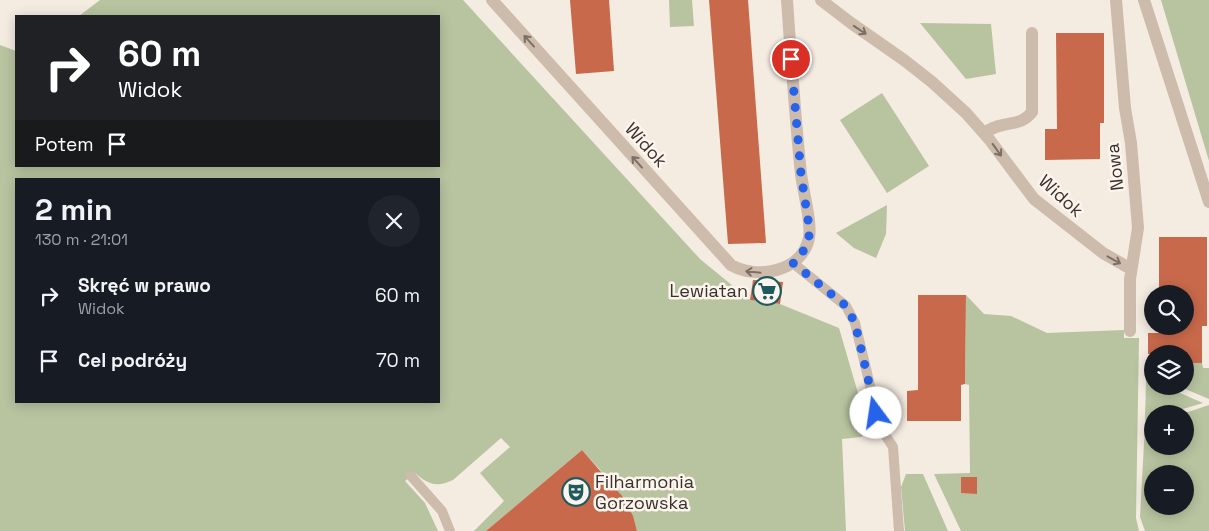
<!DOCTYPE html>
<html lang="pl">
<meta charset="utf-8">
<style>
body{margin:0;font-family:"Space Grotesk",sans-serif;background:#20242c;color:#f1f3f6;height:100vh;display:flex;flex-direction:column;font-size:19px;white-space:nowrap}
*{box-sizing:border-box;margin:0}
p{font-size:16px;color:#9ea1a6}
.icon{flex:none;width:28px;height:28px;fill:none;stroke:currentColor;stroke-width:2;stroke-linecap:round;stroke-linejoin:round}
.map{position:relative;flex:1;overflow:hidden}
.panel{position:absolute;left:15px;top:178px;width:425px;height:225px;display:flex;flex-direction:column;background:#171b24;border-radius:0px;box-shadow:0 2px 12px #0003}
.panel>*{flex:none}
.guide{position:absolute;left:15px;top:15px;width:425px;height:152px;border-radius:0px;box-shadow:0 2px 12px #0003;background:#202124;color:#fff;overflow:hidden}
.fabs{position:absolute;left:1144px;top:285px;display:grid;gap:10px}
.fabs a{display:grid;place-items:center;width:50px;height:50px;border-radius:50%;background:#171b24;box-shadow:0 2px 12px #0003;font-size:25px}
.pin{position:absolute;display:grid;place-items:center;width:42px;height:42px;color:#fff;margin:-21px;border:2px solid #fff;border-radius:50%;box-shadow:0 1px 5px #0007}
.me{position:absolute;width:55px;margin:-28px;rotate:346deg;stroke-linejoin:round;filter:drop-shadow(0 0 4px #0008)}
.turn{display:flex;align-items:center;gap:18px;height:105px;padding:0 20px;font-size:22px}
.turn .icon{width:65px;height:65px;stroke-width:2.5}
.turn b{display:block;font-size:35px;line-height:42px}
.then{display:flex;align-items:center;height:48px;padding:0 20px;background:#0003;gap:10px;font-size:19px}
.round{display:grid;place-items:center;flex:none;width:52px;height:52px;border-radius:26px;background:#20242c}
.headline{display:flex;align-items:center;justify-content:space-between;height:85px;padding:0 20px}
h1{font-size:30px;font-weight:800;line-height:38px}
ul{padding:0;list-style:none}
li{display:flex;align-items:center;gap:15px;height:65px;padding:0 20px}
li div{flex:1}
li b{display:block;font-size:19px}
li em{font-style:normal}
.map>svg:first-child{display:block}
.green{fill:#b8c4a0;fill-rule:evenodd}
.building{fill:#c8694b}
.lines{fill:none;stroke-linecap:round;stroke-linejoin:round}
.lane{stroke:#cdbbac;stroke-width:10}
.street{stroke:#cdbbac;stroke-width:12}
.oneway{stroke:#7d6f65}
.route{stroke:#2563eb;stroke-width:9;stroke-dasharray:0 16.2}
.labels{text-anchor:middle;stroke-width:5;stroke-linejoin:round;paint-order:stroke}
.street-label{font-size:18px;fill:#3b302b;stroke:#fbf5ee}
.poi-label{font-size:18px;fill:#3b302b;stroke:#fbf5ee;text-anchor:end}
</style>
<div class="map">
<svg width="1209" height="531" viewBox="0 0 1209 531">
<rect width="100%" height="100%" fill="#f4ebe1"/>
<path class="green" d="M 100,0 L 463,0 L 700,259 L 750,300 L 780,304 L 839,328 L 869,431 L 861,437 L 842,439 L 846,531 L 637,531 C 628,496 605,476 582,450 L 486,531 L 474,531 L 504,501 L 480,473 L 510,447 L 501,438 L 453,480 C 436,488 428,484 415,473 L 405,481 L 425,503 L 438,531 L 0,531 L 0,45 L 16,51 L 16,166 L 439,166 L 439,16 L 79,16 ZM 16,179 L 439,179 L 439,401 L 16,401 Z
M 669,0 L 692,0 L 694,26 L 670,27 Z
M 1161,0 L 1209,0 L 1209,161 Z
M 920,23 L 991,24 L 996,74 L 966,79 Z
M 882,93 L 929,166 L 887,193 L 840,120 Z
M 887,205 L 886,234 L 876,258 L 854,248 L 836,233 Z
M 966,295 L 984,314 L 1011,316 L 1047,333 L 1124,330 L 1124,338 L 1139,338 L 1136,518 L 1139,531 L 961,531 L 934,474 L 970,473 L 969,385 L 965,384 Z
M 1185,363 L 1202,363 L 1203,368 L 1209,368 L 1209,399 L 1178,386 L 1185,386 Z
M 1146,379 L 1152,382 L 1152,386 L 1164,386 L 1203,403 L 1166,414 L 1152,414 L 1152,418 L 1145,420 Z
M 1209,405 L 1209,531 L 1145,531 L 1140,517 L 1145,425 L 1152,423 L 1152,446 L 1185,446 L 1185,414 L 1182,414 ZM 1152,474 L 1185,474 L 1185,506 L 1152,506 Z
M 906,474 L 923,474 L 948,531 L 905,531 L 901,487 Z"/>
<path class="building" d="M 570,0 L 609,0 L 614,71 L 576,74 Z
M 709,0 L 748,0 L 766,243 L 728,244 Z
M 1056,33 L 1104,33 L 1104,123 L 1100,123 L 1100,159 L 1045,160 L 1045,129 L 1057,129 Z
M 1159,237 L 1207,237 L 1207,326 L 1202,326 L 1202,363 L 1185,363 L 1185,354 L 1148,354 L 1148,333 L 1161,333 L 1161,326 L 1185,326 L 1185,294 L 1159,294 Z
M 753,280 L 783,282 L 780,304 L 750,300 Z
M 918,295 L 966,295 L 965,384 L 961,385 L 961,421 L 907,421 L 907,391 L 918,390 Z
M 582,450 L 622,496 L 633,516 L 637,531 L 486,531 Z
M 961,477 L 977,477 L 977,494 L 961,493 Z"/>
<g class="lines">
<path class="lane" d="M 793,263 L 846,306 L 855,323 L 880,427 L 893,447 L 899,531
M 411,476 L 442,511 L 450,531"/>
<path class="street" d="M 492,0 L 731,265 C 757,280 802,272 809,238 C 812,223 803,191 801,174 C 795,117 791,58 787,0
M 821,0 L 851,23 L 904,60 L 932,82 L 966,113 L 989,139 L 1034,199 L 1103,253 L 1131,269
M 1116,0 L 1125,108 L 1131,143 L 1138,228 L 1130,279 L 1130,331
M 1144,0 L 1209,202
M 984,133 C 989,130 994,127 999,126 C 1012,122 1023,124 1032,112 L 1032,33"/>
</g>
<defs><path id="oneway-shaft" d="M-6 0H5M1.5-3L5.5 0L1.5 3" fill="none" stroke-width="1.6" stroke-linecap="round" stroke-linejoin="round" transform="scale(1.25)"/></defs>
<g class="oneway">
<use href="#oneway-shaft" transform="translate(860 30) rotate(34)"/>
<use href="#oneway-shaft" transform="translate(529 41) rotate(-132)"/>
<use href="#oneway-shaft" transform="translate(997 150) rotate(54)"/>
<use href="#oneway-shaft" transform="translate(637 162) rotate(-132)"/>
<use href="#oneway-shaft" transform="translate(1114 260) rotate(29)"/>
<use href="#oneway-shaft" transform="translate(753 272) rotate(-174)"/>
</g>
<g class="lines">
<path class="route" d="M 791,59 L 801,174 L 810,233 L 804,250 L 793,263 L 846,306 L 855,323 L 876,413"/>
</g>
<defs>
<symbol id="supermarket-ring" viewBox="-11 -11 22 22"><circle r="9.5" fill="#fbf5ee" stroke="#1f5a5e" stroke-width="1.5"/><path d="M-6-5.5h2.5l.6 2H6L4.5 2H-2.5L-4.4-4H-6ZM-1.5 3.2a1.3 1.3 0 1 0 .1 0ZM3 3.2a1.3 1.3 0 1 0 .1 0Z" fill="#1f5a5e"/></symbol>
<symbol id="theatre-ring" viewBox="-11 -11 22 22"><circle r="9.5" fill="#fbf5ee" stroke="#1f5a5e" stroke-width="1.5"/><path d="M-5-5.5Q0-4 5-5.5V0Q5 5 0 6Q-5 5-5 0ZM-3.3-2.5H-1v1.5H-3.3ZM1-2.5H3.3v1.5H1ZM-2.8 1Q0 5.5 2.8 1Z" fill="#1f5a5e"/></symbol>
</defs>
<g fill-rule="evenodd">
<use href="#supermarket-ring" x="751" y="275" width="32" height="32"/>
<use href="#theatre-ring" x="560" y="476" width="32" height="32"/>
</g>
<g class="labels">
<g class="street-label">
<text transform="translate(646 145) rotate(48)" y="6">Widok</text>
<text transform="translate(1115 167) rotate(-96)" y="6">Nowa</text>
<text transform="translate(1061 196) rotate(42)" y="6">Widok</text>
</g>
<g class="poi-label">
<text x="748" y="297">Lewiatan</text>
<text x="595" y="488" text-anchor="start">Filharmonia<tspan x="595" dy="21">Gorzowska</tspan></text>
</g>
</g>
</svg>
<div class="fabs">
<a><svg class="icon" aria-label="search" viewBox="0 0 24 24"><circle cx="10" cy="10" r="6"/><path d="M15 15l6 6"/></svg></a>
<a><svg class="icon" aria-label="layers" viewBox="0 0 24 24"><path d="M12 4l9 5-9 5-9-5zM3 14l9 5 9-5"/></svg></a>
<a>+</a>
<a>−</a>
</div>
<div class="pin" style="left:791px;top:59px;background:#d93025"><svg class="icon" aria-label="arrive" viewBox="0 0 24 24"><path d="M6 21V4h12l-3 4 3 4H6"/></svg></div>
<svg class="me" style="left:876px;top:413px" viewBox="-20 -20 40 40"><circle r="19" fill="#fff"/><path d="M0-13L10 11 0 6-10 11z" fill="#2563eb"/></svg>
<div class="guide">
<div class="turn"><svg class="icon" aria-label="right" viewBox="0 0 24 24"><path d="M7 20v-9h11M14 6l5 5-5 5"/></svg><div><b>60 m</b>Widok</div></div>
<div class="then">Potem<svg class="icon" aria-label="arrive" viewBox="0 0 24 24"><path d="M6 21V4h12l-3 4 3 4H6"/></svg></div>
</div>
<section class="panel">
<div class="headline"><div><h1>2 min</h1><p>130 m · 21:01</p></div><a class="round"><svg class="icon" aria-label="close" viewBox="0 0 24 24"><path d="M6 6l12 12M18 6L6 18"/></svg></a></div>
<ul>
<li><svg class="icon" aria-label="right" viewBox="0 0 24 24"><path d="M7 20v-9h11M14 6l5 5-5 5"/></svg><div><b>Skręć w prawo</b><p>Widok</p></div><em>60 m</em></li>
<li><svg class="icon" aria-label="arrive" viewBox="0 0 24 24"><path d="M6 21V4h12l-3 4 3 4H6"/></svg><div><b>Cel podróży</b></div><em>70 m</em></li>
</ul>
</section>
</div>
